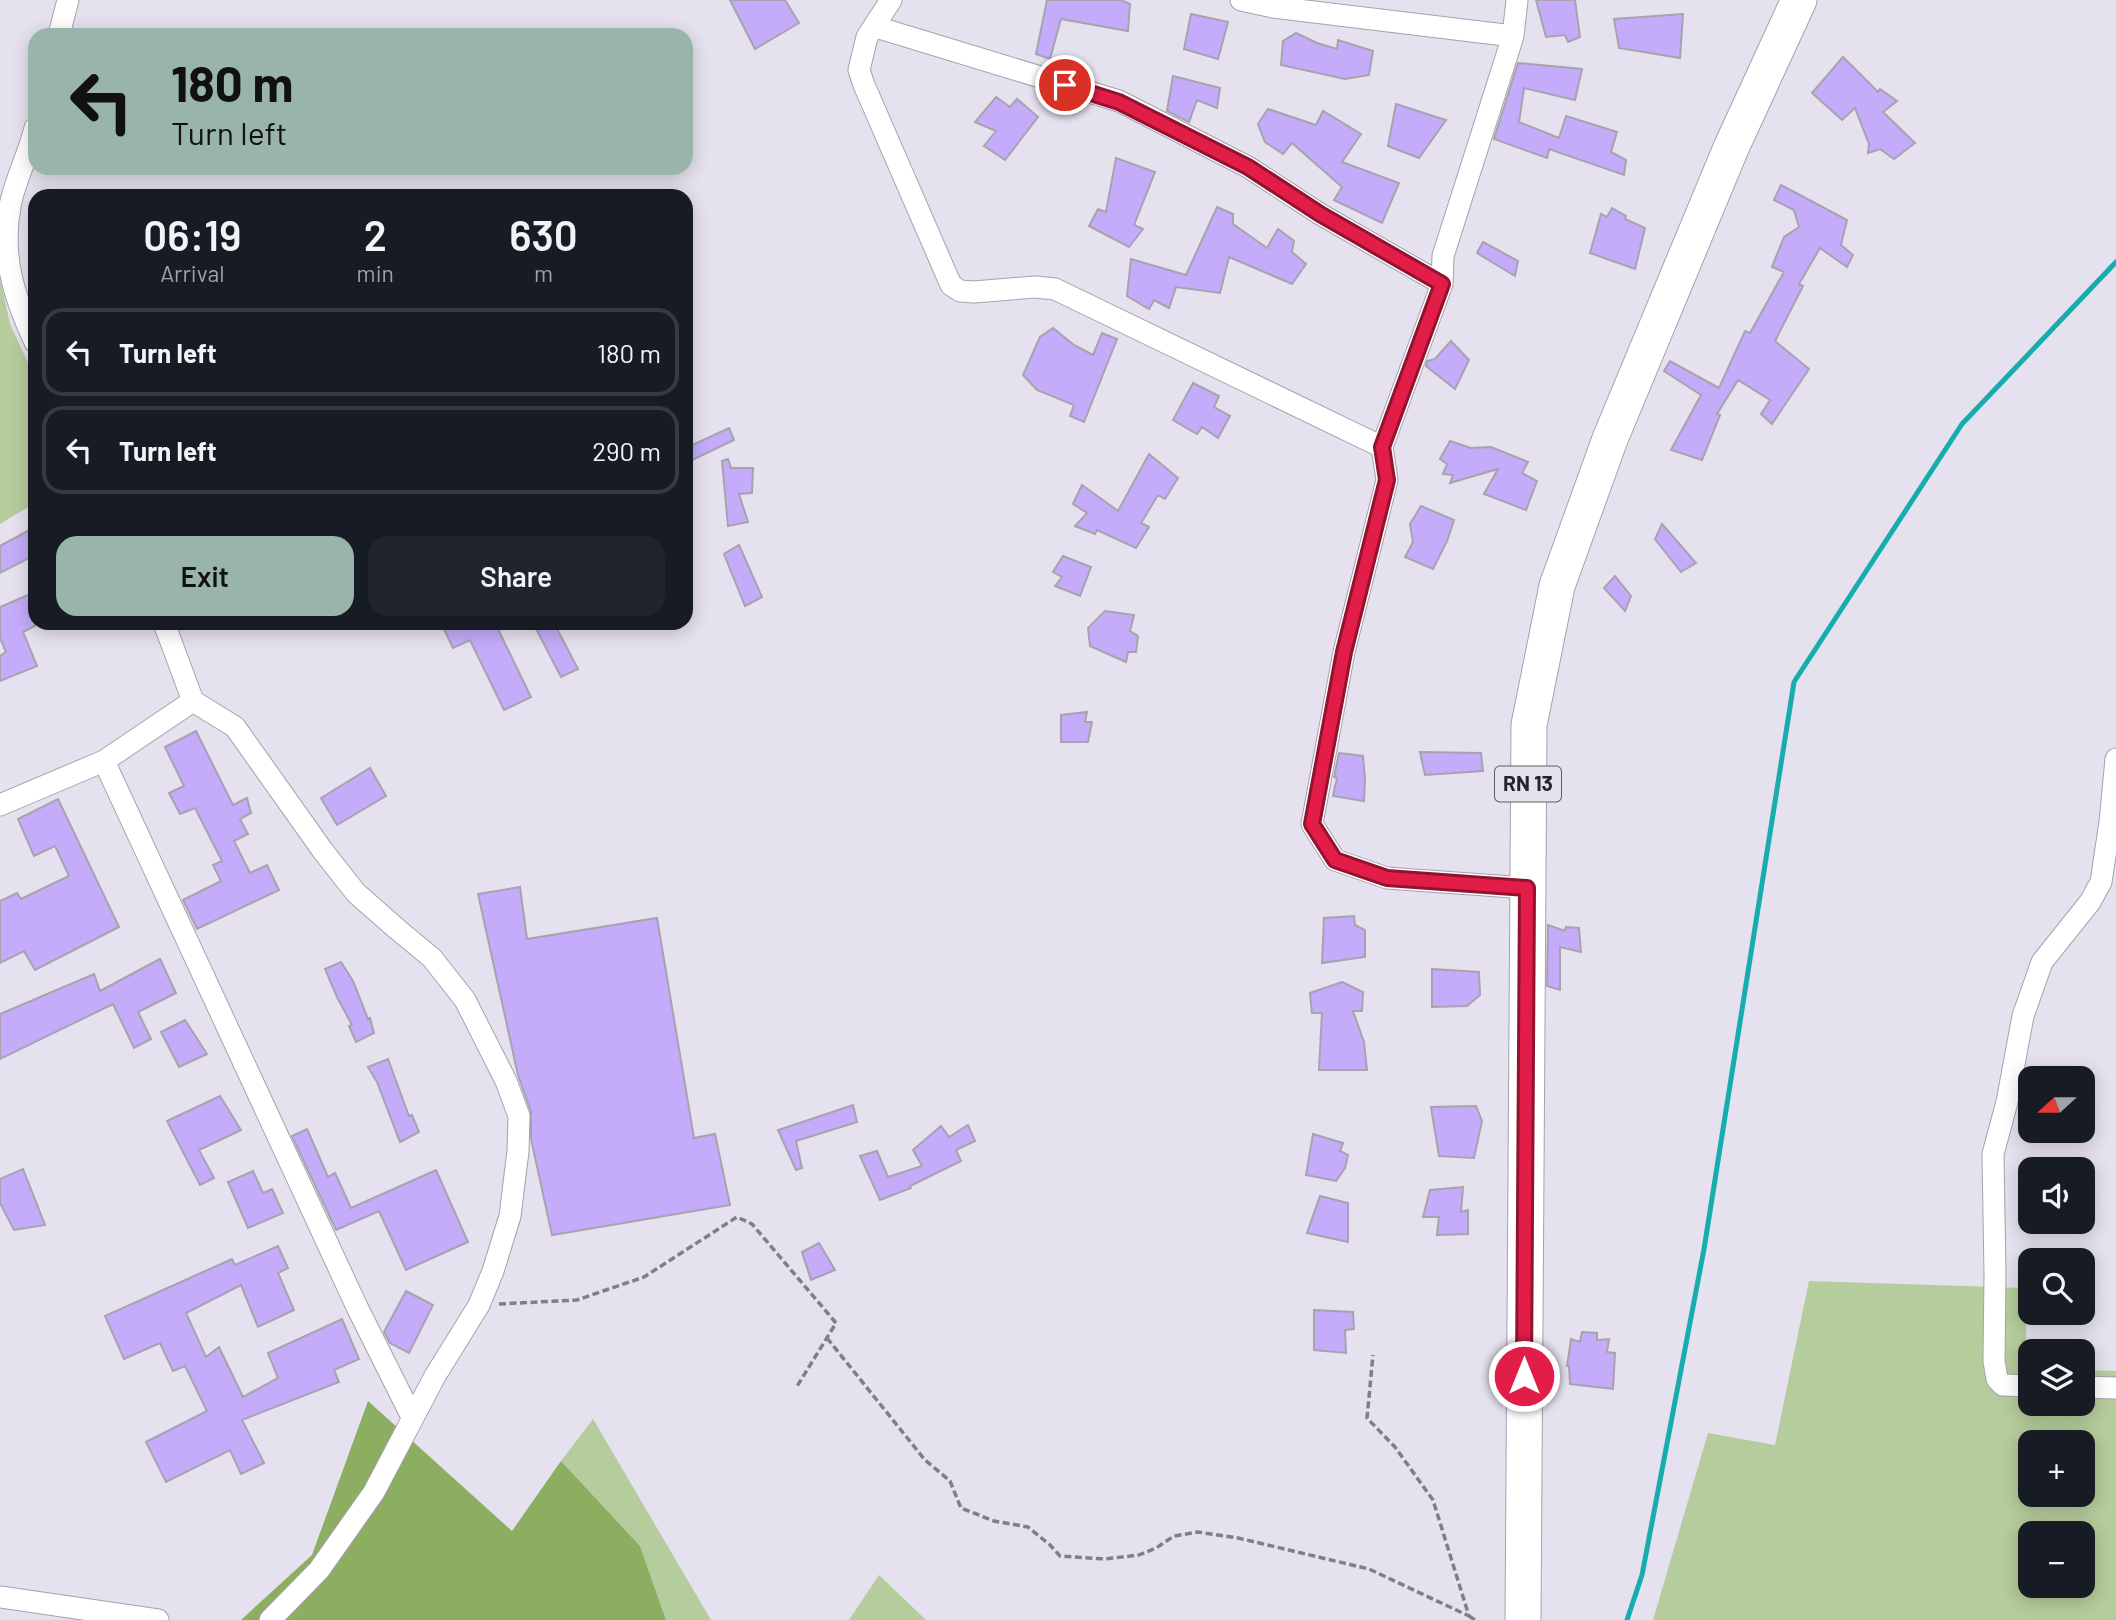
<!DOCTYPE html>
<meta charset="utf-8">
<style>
body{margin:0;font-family:Barlow,sans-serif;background:#20242c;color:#f1f3f6;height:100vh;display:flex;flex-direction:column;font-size:26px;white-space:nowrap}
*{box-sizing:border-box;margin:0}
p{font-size:23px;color:#9ea1a6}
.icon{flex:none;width:38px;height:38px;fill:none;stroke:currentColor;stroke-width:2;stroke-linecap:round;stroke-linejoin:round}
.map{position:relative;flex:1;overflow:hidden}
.side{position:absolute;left:28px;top:189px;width:665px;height:441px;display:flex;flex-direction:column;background:#171b24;border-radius:21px;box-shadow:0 4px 18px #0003}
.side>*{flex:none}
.top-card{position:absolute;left:28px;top:28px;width:665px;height:147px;border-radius:21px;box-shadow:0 4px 18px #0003;background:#98b4ab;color:#111;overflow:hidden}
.needle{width:46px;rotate:249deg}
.buttons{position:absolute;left:2018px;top:1066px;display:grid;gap:14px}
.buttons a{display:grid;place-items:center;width:77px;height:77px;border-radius:14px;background:#171b24;box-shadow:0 4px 18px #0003;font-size:35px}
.pin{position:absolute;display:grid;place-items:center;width:60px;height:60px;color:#fff;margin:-30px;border:4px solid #fff;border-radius:50%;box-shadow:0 2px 7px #0007}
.me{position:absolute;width:77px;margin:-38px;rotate:0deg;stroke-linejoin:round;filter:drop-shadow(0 0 5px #0008)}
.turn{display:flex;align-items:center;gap:24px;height:147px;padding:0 28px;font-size:32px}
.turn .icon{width:91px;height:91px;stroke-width:2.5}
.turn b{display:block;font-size:49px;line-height:60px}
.eta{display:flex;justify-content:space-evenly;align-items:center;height:119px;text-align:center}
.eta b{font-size:42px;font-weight:600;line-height:49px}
.cta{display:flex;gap:14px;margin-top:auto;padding:14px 28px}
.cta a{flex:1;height:80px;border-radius:21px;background:#98b4ab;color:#111;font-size:28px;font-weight:600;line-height:80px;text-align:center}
.cta a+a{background:#20242c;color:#f1f3f6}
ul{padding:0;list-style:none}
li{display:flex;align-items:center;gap:21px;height:88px;margin:0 14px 10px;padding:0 14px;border:4px solid #363941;border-radius:21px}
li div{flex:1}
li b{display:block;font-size:26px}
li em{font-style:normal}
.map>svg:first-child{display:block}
.green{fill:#b5cc9c;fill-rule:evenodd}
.forest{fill:#8bae60}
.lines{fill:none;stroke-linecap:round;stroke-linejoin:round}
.stream{stroke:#17acae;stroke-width:5}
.building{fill:#c4acfa;stroke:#a6a3af;stroke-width:2}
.street-casing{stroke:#a5a2ae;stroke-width:23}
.primary-casing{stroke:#a5a2ae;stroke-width:37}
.path{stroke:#807e86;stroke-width:3.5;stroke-dasharray:7 3.5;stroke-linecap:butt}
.street{stroke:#fff;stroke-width:21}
.primary{stroke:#fff;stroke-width:35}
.route-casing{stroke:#92132f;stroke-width:18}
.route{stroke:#e11d48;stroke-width:12}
.labels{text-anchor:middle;stroke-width:6;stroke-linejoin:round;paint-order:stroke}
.shield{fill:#e5e1ee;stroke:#5f5d63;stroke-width:2}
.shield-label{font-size:21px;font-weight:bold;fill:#252428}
</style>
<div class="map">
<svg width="2116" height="1620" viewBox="0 0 2116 1620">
<rect width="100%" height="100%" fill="#e5e1ee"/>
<path class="green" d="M 0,278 L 10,324 L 35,378 L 35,503 L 0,524 Z
M 1809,1281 L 2025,1288 L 2027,1364 L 2030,1364 L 2030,1404 L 2082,1404 L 2083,1370 L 2116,1371 L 2116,1620 L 1653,1620 L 1708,1433 L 1775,1445 ZM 2030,1442 L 2082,1442 L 2082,1494 L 2030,1494 ZM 2030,1533 L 2082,1533 L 2082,1586 L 2030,1586 Z
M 593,1419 L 711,1620 L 666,1620 L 640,1546 L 561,1461 Z
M 879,1575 L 926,1620 L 849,1620 Z"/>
<path class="forest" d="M 368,1401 L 512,1531 L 561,1461 L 640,1546 L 666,1620 L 241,1620 L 312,1555 Z"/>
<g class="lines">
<path class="stream" d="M 1627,1620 L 1642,1575 L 1704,1249 L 1794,682 L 1962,424 L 2116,262"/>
</g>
<path class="building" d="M 730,0 L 785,0 L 799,23 L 755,49 Z
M 1047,0 L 1121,0 L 1130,4 L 1128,31 L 1061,19 L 1050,59 L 1036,54 Z
M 1536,0 L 1575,0 L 1580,37 L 1568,42 L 1565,35 L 1546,37 Z
M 1191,14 L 1228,22 L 1218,59 L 1184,49 Z
M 1683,14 L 1680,58 L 1619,48 L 1614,19 Z
M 1296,33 L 1317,43 L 1337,49 L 1338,40 L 1373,51 L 1369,75 L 1345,79 L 1281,65 L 1283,41 Z
M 1843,57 L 1878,92 L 1880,89 L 1897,101 L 1883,112 L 1915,143 L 1894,159 L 1880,149 L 1868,153 L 1869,144 L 1855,108 L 1842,120 L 1812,93 Z
M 1518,63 L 1582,69 L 1575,100 L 1524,88 L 1519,122 L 1559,138 L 1566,116 L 1617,132 L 1611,152 L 1626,160 L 1624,175 L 1549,149 L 1547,158 L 1494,139 Z
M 1173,76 L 1220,88 L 1217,108 L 1197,100 L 1189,122 L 1167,111 Z
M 996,97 L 1010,107 L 1017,99 L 1038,117 L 1005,160 L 984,146 L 996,131 L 975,122 Z
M 1396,104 L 1446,120 L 1419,158 L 1388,146 Z
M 1268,109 L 1316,125 L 1323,111 L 1361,134 L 1342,162 L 1399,183 L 1382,223 L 1334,200 L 1342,187 L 1292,143 L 1283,154 L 1265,142 L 1258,124 Z
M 1116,158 L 1155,172 L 1134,225 L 1143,229 L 1129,247 L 1089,226 L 1098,209 L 1106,212 Z
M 1781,185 L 1847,220 L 1841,245 L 1853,255 L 1847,267 L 1820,248 L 1799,284 L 1803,286 L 1775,341 L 1809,369 L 1772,424 L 1761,414 L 1770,400 L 1738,380 L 1717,414 L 1720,415 L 1702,460 L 1671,450 L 1701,395 L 1664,371 L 1670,361 L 1719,388 L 1745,331 L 1750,333 L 1784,272 L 1772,267 L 1784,237 L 1799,227 L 1794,210 L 1774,200 Z
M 1217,207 L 1233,214 L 1233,224 L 1267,248 L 1278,229 L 1294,241 L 1292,252 L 1306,264 L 1292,284 L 1229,257 L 1220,293 L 1176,287 L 1169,308 L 1154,300 L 1149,309 L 1127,296 L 1131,259 L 1186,275 Z
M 1612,208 L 1626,216 L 1625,219 L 1645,228 L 1635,269 L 1590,253 L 1601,214 L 1607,217 Z
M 1483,242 L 1518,261 L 1515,276 L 1477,253 Z
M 1053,328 L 1074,345 L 1093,355 L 1102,333 L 1117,339 L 1084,422 L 1070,416 L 1074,405 L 1037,390 L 1023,375 L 1040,337 Z
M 1451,341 L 1469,360 L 1455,389 L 1426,366 L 1427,361 L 1435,359 Z
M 1193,383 L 1219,396 L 1214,407 L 1230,416 L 1218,438 L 1202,427 L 1197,434 L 1173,420 Z
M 729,428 L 734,440 L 686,463 L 686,448 Z
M 1450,441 L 1471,448 L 1491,447 L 1528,462 L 1522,473 L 1537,481 L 1526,510 L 1484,494 L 1498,469 L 1450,483 L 1453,475 L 1443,474 L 1447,464 L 1440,459 Z
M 1149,454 L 1178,478 L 1165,499 L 1158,495 L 1141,523 L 1149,527 L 1136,548 L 1097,530 L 1095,534 L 1075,526 L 1087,513 L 1073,504 L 1082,485 L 1118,511 Z
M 728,459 L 731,468 L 753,468 L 752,493 L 739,494 L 748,522 L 728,526 L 722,461 Z
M 1421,506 L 1454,520 L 1447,541 L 1433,569 L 1405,557 L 1413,542 L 1410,524 Z
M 1662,524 L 1696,563 L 1681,572 L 1655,539 Z
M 35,527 L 35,555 L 0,573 L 0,546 Z
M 739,545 L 762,597 L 745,606 L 724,554 Z
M 1063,556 L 1091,567 L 1080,596 L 1055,586 L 1062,577 L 1053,572 Z
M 1615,576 L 1631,596 L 1625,611 L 1604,588 Z
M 35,592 L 35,626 L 23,632 L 37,666 L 0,681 L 0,656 L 6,652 L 0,638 L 0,607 Z
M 1105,611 L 1134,615 L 1130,631 L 1138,636 L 1136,652 L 1128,652 L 1126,662 L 1090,646 L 1088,628 Z
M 441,623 L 495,623 L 531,697 L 504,710 L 470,640 L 453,648 Z
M 533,623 L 554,623 L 578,669 L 561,677 Z
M 1087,712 L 1085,722 L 1092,722 L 1088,742 L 1061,742 L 1061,715 Z
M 196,731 L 233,805 L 247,798 L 251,813 L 240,819 L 248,834 L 234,841 L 250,873 L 267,865 L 279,890 L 197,929 L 183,900 L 221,881 L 213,865 L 222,861 L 195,808 L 180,814 L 169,793 L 184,786 L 165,747 Z
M 1420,752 L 1481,753 L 1483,771 L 1425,775 Z
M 1339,753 L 1363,756 L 1365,780 L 1364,801 L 1333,796 L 1337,778 L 1334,777 Z
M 370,768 L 386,796 L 337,825 L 321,798 Z
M 58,799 L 119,927 L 35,970 L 24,951 L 0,963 L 0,901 L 17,893 L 21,899 L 69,876 L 55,846 L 34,856 L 18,819 Z
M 520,887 L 527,939 L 657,918 L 694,1138 L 715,1134 L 730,1205 L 552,1235 L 531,1139 L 531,1112 L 518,1075 L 478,894 Z
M 1354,916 L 1355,925 L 1365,930 L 1365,957 L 1322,963 L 1324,918 Z
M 1548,925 L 1565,931 L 1566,927 L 1579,928 L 1581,952 L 1560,947 L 1560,990 L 1547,986 Z
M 160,959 L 176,993 L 138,1012 L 151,1039 L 134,1048 L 113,1004 L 0,1059 L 0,1014 L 94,974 L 100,991 Z
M 341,962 L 353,981 L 368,1019 L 370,1018 L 374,1033 L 356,1042 L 349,1026 L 352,1025 L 337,997 L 325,969 Z
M 1432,969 L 1479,972 L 1480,995 L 1467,1006 L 1432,1007 Z
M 1342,982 L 1363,992 L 1362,1011 L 1353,1011 L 1364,1042 L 1367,1070 L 1319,1070 L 1322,1013 L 1312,1013 L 1310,993 Z
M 185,1020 L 207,1054 L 179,1067 L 161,1032 Z
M 388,1059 L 409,1116 L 412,1115 L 419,1132 L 400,1142 L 377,1082 L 368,1067 Z
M 220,1096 L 241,1130 L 199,1150 L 214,1178 L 200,1185 L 167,1121 Z
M 853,1105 L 857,1122 L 796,1141 L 802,1168 L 796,1170 L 778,1130 Z
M 1476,1106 L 1482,1121 L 1474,1158 L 1439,1156 L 1431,1107 Z
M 968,1125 L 975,1141 L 956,1150 L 961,1161 L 910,1186 L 911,1188 L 880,1200 L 860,1156 L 877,1151 L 888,1177 L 922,1166 L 913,1150 L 941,1126 L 949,1137 Z
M 307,1129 L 328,1177 L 335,1173 L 351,1208 L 436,1170 L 468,1242 L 406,1270 L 379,1211 L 336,1230 L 292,1136 Z
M 1313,1134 L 1343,1143 L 1340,1151 L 1348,1155 L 1345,1168 L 1336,1181 L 1306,1175 Z
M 23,1169 L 45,1225 L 14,1230 L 0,1203 L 0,1179 Z
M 253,1171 L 263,1193 L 272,1189 L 283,1213 L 248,1228 L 228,1182 Z
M 1463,1187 L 1461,1212 L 1468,1210 L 1468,1234 L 1437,1235 L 1439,1217 L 1423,1217 L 1430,1190 Z
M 1320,1196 L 1348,1203 L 1348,1242 L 1307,1233 Z
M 819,1243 L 835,1270 L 811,1280 L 802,1252 Z
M 278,1246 L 288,1268 L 278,1273 L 294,1310 L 258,1327 L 241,1285 L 186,1313 L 206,1357 L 219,1347 L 243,1397 L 278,1378 L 268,1353 L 342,1319 L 359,1359 L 334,1370 L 339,1382 L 242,1420 L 264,1463 L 241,1474 L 230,1450 L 166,1482 L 146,1442 L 207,1411 L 185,1366 L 173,1371 L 160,1343 L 124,1359 L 105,1316 L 232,1259 L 235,1265 Z
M 406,1291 L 433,1305 L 409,1353 L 390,1343 L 384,1332 Z
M 1314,1310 L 1353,1312 L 1354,1329 L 1345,1330 L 1346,1353 L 1314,1350 Z
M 1582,1332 L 1597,1333 L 1597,1340 L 1609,1339 L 1607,1352 L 1615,1353 L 1613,1389 L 1570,1384 L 1569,1366 L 1567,1366 L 1571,1339 L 1580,1342 Z"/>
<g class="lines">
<defs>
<path id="street" d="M 891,0 L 867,37 L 859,70 L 864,85 L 951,285 L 960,291 L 974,292 L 1035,287 L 1055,289 L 1382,447
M 1241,0 L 1273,7 L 1513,36
M 1517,0 L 1513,36 L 1443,256 L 1442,284 L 1382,447 L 1387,480 L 1344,652 L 1312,824 L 1335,860 L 1387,878 L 1527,888
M 876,27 L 1119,101 L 1248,167 L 1320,214 L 1442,284
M 59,35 L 68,0
M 35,128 C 29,153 17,176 11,201 C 0,253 13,295 35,342
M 164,623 L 193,701 L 235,727 L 323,851 L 356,893 L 397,929 L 432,958 L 465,1000 L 506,1081 L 519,1116 L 518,1151 L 510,1216 L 493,1271 L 479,1305 L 435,1376 L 374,1492 L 319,1570 L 270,1620
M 193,701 L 104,761 L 357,1307 L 412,1417
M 0,805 L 104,761
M 2030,1386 L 2003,1385 L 1997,1379 L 1994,1361 L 1995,1274 L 1993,1154 L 2007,1102 L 2023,1016 L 2042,962 L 2090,902 L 2101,882 L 2110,822 L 2116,759
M 2082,1387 L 2116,1388
M 0,1597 L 158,1620"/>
<path id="primary" d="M 1523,1620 L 1529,725 L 1557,586 L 1610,439 L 1731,148 L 1799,0"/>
</defs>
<use href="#street" class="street-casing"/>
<use href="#primary" class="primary-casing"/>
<path class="path" d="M 499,1304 L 577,1300 L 644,1277 L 737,1217 L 752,1224 L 836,1323 L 796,1388
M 827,1338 L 925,1460 L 950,1481 L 961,1508 L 994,1521 L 1028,1527 L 1050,1545 L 1060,1556 L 1105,1559 L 1139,1555 L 1156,1548 L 1174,1536 L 1198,1532 L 1238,1538 L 1369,1569 L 1469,1616 L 1433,1500 L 1395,1447 L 1367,1418 L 1373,1355
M 1469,1616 L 1475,1620"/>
<use href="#street" class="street"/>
<use href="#primary" class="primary"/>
</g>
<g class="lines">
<defs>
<path id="route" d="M 1065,85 L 1119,102 L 1248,167 L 1320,214 L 1442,284 L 1382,447 L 1387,480 L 1344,652 L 1312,824 L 1335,860 L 1387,878 L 1527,888 L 1524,1376"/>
</defs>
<use href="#route" class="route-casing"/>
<use href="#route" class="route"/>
</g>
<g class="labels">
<rect class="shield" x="1495" y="766.5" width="66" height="35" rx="5"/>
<g class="shield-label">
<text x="1528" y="791">RN 13</text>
</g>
</g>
</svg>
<div class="buttons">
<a><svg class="needle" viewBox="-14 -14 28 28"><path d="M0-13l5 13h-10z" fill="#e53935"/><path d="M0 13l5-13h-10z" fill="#9ea1a6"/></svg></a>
<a><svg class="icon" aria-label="sound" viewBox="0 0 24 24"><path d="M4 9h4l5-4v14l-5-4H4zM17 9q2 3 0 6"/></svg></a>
<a><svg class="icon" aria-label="search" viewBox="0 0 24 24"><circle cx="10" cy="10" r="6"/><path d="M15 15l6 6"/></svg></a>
<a><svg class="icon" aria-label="layers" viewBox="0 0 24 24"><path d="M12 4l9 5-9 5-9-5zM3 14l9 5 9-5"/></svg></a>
<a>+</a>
<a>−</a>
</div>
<div class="pin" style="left:1065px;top:85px;background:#d93025"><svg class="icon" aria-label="arrive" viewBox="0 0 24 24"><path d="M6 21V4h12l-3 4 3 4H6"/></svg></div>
<svg class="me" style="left:1524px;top:1376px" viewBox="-20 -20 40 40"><circle r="17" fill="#e11d48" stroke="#fff" stroke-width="3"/><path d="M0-11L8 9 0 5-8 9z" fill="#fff"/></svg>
<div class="top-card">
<div class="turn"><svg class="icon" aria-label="left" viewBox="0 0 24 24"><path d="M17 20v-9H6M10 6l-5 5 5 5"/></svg><div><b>180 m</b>Turn left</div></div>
</div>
<section class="side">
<div class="eta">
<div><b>06:19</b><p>Arrival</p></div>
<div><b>2</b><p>min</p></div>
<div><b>630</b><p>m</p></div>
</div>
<ul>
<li><svg class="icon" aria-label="left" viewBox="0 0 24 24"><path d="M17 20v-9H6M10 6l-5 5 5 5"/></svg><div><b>Turn left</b></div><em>180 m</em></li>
<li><svg class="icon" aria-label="left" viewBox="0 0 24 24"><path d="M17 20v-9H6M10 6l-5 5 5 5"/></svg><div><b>Turn left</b></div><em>290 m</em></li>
</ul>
<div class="cta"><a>Exit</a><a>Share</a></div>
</section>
</div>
